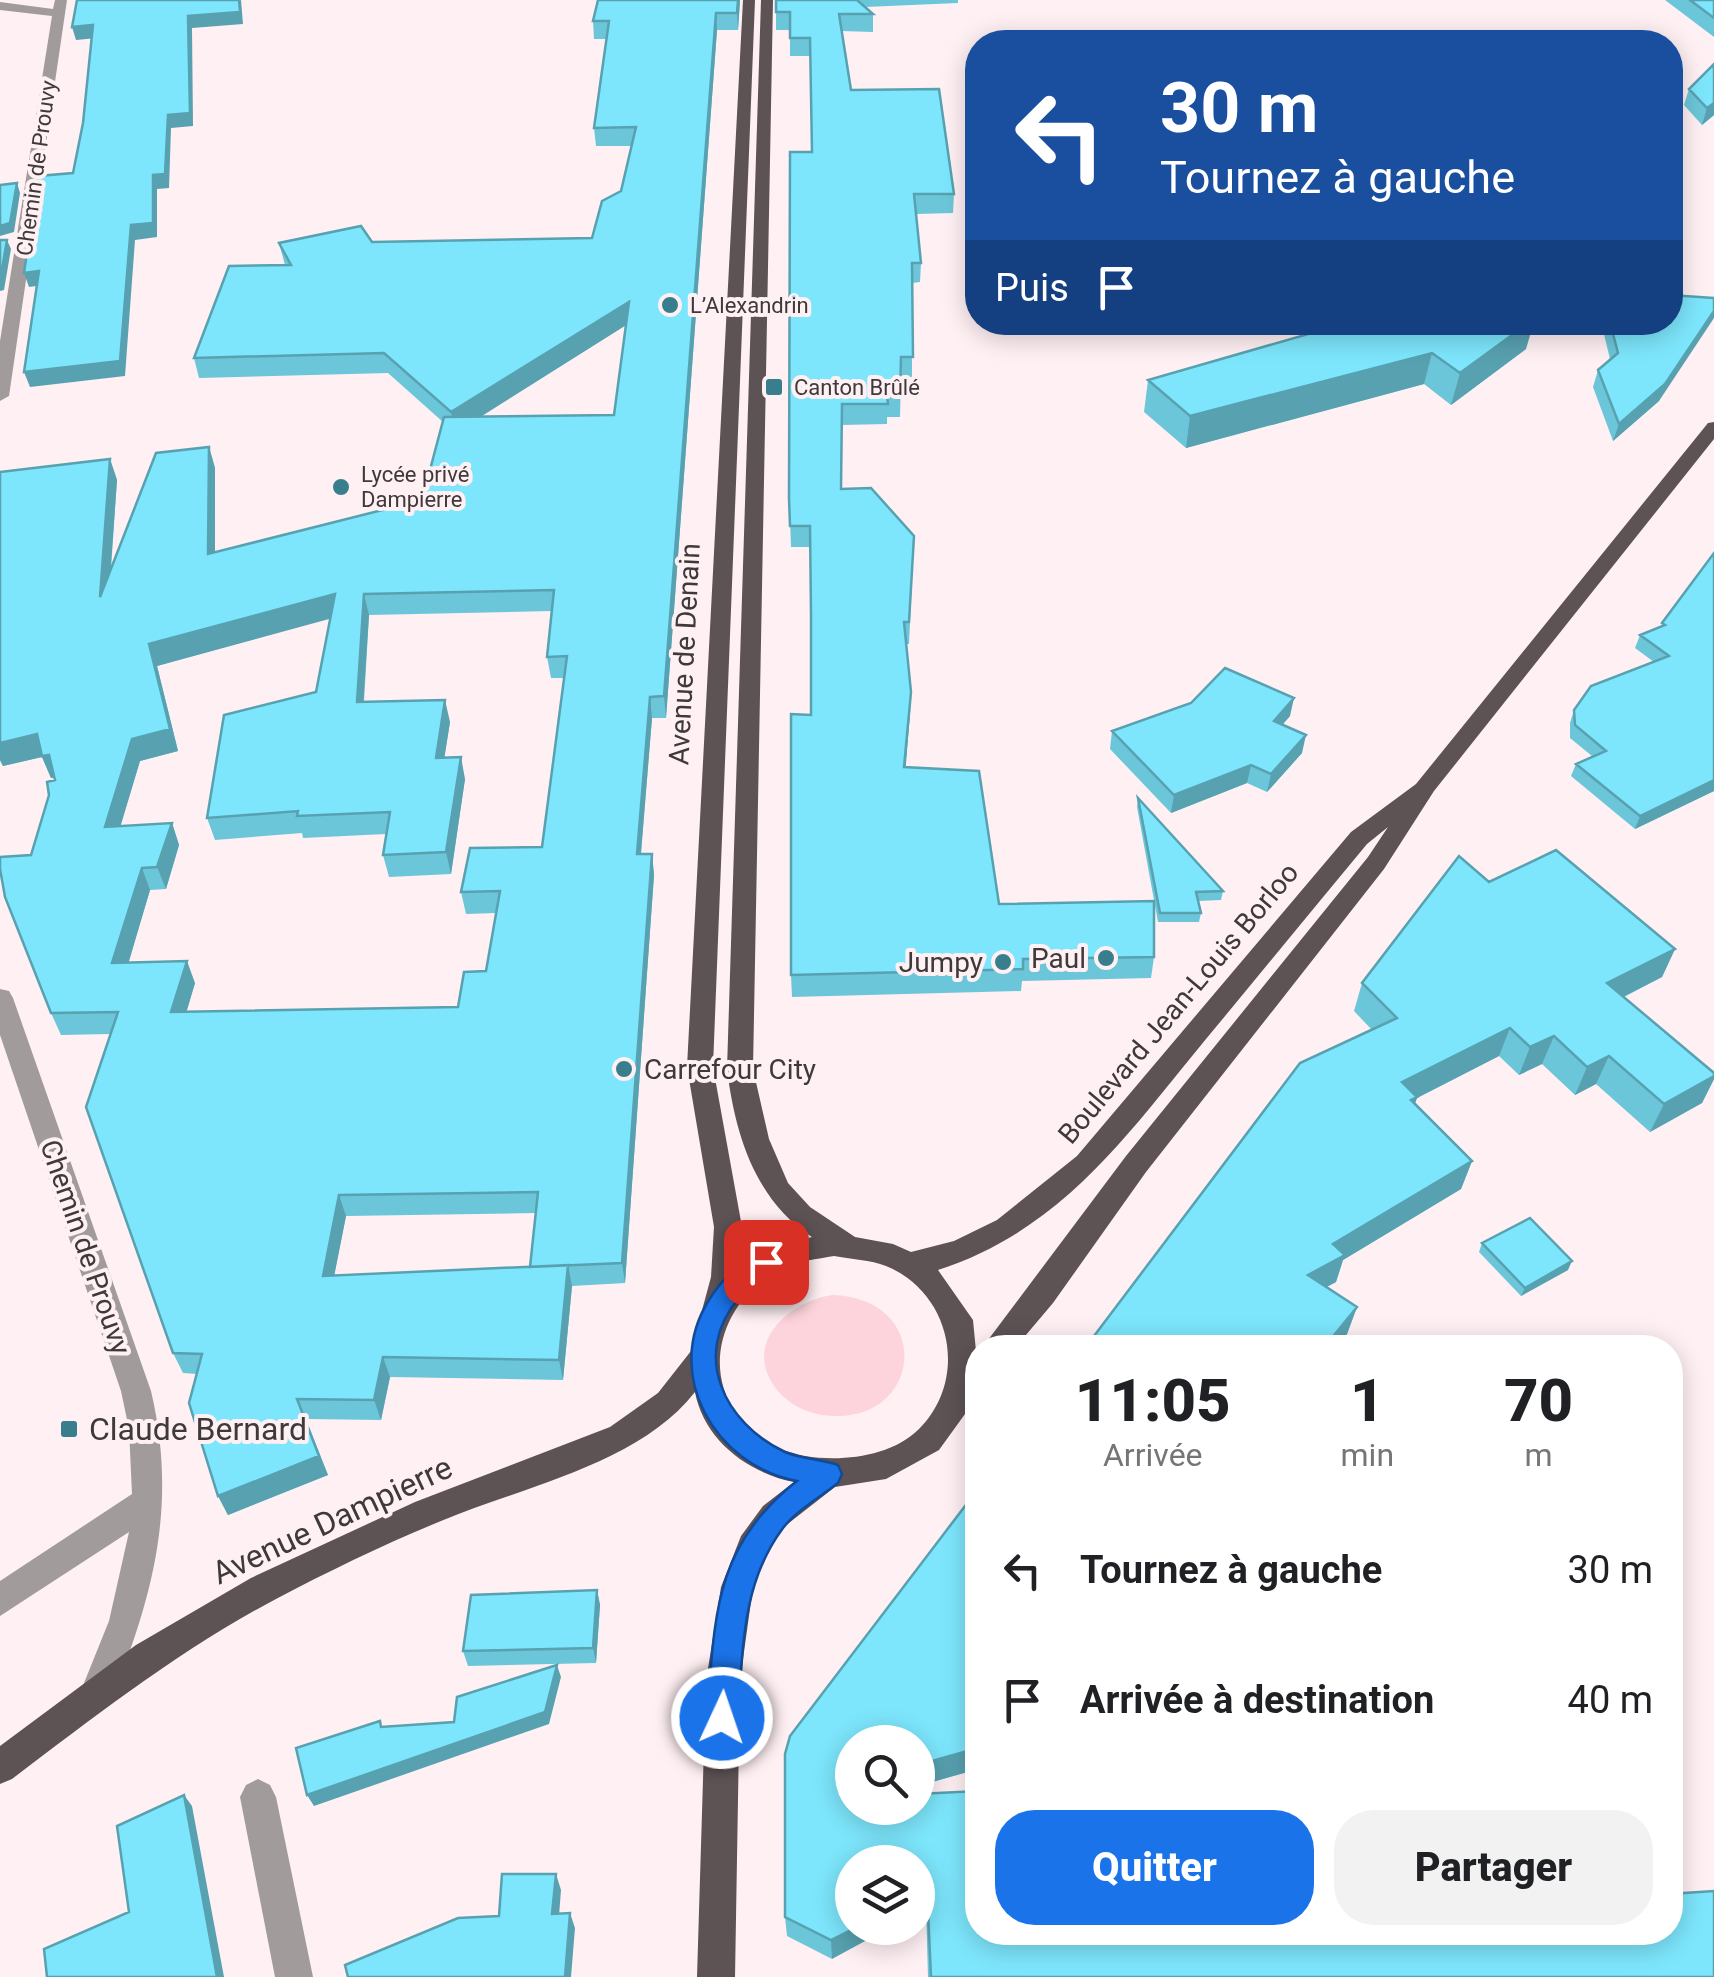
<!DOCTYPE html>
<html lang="fr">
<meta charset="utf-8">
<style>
body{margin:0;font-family:Roboto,sans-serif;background:#f2f2f2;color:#202124;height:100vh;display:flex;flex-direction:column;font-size:38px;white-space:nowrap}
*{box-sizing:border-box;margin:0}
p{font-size:32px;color:#757577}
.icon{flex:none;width:55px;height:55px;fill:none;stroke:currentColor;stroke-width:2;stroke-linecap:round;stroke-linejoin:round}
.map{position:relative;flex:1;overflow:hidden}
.side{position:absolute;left:965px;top:1335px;width:718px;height:610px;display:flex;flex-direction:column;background:#fff;border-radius:40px;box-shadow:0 5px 25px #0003}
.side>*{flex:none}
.top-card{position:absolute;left:965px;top:30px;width:718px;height:305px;border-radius:40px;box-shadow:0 5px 25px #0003;background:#1a4fa0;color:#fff;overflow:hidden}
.tools{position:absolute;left:835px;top:1725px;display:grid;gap:20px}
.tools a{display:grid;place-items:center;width:100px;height:100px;border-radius:50%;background:#fff;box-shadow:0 5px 25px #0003;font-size:50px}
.pin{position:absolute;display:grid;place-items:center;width:85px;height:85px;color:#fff;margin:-42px;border-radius:20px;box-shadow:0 5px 15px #0006}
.me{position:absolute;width:110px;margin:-55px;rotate:3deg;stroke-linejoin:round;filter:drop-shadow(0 0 8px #0008)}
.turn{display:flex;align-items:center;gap:35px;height:210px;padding:0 30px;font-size:45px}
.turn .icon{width:130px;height:130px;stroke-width:2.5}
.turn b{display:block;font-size:70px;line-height:85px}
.then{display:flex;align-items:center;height:95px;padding:0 30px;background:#0003;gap:20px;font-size:38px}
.eta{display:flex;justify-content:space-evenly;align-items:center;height:170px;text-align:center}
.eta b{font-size:60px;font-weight:800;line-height:70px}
.action{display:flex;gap:20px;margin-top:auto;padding:20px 30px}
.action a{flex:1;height:115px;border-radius:40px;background:#1a73e8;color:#fff;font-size:40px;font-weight:800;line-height:115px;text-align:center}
.action a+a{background:#f2f2f2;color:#202124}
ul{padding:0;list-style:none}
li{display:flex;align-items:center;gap:30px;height:130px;padding:0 30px}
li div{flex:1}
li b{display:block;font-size:38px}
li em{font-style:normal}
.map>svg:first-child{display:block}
.green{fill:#fdd4dc}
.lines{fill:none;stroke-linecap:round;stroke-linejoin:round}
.minor{fill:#a19b9c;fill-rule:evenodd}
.major{fill:#5d5355;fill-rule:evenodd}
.wall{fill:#6cc6d9;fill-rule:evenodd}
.shaded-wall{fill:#58a1b0}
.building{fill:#7de6fc;stroke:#58a1b0;stroke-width:2.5;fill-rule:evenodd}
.route{fill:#1a73e8;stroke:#114b97;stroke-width:2.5}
.poi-dot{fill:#397e8c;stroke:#fff0f3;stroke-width:4}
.labels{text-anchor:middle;stroke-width:8;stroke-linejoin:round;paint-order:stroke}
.far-street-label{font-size:22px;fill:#3e393a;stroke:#fff0f3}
.far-poi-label{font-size:22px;fill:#3e393a;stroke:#fff0f3;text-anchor:start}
.street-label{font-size:28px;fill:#3e393a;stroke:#fff0f3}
.poi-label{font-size:28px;fill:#3e393a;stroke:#fff0f3;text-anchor:end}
.near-poi-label{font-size:32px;fill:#3e393a;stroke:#fff0f3;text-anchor:start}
.near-street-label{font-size:32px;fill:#3e393a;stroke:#fff0f3}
</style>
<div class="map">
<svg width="1714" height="1977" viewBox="0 0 1714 1977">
<rect width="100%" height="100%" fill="#fff0f3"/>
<path class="green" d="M 832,1295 C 933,1298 924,1420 832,1416 C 811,1415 792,1407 778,1391 C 740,1345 787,1302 832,1295 Z"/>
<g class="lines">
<path class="minor" d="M 55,0 L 67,0 L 9,396 L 0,401 L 0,341 L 52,16 L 0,10 L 0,2 L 53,9 Z
M 0,989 L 9,991 L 13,998 L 151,1391 C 178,1506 153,1598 109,1705 L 97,1710 L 85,1705 L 80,1693 L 109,1621 L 129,1532 L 0,1616 L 0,1581 L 132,1494 L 129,1429 L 121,1391 L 0,1035 Z
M 258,1779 L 270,1785 L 276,1797 L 313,1977 L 275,1977 L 240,1797 L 246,1785 Z"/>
<path class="major" d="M 743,0 L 755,0 L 713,1067 L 742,1227 L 740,1267 L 766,1249 L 812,1237 C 755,1200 735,1134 727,1069 L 761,0 L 773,0 L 753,1069 L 769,1139 L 788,1183 L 810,1207 L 855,1237 L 893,1244 L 911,1252 L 954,1241 L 997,1220 L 1077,1156 L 1351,832 L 1416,784 L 1708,423 L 1714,422 L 1714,439 L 1434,791 L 1384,869 L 1146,1172 L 1053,1303 L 1015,1348 L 982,1348 L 1126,1156 L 1368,857 L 1388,827 L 1367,844 C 1313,909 1260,974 1206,1039 C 1126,1136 1063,1229 938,1270 L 973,1320 L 978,1372 L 965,1414 L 939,1450 L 886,1479 L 835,1487 L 785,1526 L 765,1555 L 753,1587 L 740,1681 L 735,1977 L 697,1977 L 706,1681 L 721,1587 L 741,1536 L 763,1506 L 794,1482 C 748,1473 704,1440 695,1392 C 639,1464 522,1487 441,1521 C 385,1544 329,1571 276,1599 C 181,1649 97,1715 12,1779 L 0,1784 L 0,1746 L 136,1645 L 251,1578 L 415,1502 L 610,1427 L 658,1393 L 691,1351 L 711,1277 L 714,1227 L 687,1067 ZM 834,1256 C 850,1259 871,1260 886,1266 C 952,1293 969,1379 919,1429 C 891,1457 841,1462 805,1456 C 776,1450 752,1438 736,1414 C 700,1361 728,1295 782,1268 C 797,1261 818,1259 834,1256 Z"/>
</g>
<path class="wall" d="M 598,0 L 740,0 L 738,30 L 717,30 L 666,718 L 652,718 L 641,854 L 652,854 L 654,875 L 625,1283 L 572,1286 L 563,1380 L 390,1377 L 381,1420 L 306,1419 L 328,1475 L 228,1515 L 218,1496 L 197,1374 L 183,1373 L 173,1353 L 110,1034 L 61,1035 L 51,1013 L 31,855 L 55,780 L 54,778 L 51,778 L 42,757 L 3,766 L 0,760 L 0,472 L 110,459 L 117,480 L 111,569 L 209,447 L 215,468 L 215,553 L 422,500 L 443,422 L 388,373 L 199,378 L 194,358 L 285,265 L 279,243 L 592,238 L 621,191 L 631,146 L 596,146 L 594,128 L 607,39 L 594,39 L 593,21 ZM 626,325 L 614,415 L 481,416 ZM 552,611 L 547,657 L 551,678 L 564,678 L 542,847 L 461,892 L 466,914 L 496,913 L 486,971 L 458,1007 L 186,1012 L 195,983 L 128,963 L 150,890 L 166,889 L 179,845 L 172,823 L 120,826 L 140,761 L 178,751 L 157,666 L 330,618 L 316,692 L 207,818 L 215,840 L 302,833 L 303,838 L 386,834 L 383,855 L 389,877 L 451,874 L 465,779 L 444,758 L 450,722 L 364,702 L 369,615 ZM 536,1213 L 530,1267 L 334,1276 L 346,1216 Z
M 776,0 L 958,0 L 958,3 L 865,7 L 873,14 L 873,32 L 841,31 L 851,90 L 954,194 L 953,213 L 916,214 L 921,263 L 920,282 L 912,283 L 912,377 L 901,377 L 900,417 L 887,417 L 887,424 L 842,425 L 842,489 L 914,536 L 909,644 L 906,644 L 910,713 L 905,767 L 999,904 L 1154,957 L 1151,978 L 1022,981 L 1021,991 L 792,997 L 791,975 L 811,715 L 811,615 L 810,547 L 791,547 L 790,519 L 812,152 L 811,56 L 790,56 L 790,30 L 776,30 Z
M 1665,0 L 1714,0 L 1714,37 Z
M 1714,64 L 1714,115 L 1702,125 L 1684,105 L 1689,89 Z
M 1350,322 L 1526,349 L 1451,405 L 1424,384 L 1186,448 L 1144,412 L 1148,380 Z
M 1601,322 L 1670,322 L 1659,401 L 1613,441 L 1593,387 L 1598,370 L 1610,359 Z
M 1714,553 L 1714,791 L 1635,829 L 1571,776 L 1576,764 L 1592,756 L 1570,738 L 1570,723 L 1574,710 L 1654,662 L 1635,648 L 1640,635 L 1660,627 Z
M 1290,716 L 1282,725 L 1302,753 L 1267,792 L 1247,783 L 1171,813 L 1110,749 L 1112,731 Z
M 1138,798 L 1223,891 L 1221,900 L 1198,901 L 1201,913 L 1199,922 L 1158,922 L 1137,807 Z
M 1489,882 L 1675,949 L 1662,977 L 1624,997 L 1714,1073 L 1714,1079 L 1702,1103 L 1650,1132 L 1596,1084 L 1575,1095 L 1542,1064 L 1519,1075 L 1499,1056 L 1417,1098 L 1415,1103 L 1472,1161 L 1461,1189 L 1343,1260 L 1336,1282 L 1326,1287 L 1357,1307 L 1347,1334 L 1336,1348 L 1085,1348 L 1372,1030 L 1354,1011 L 1362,983 Z
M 1482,1243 L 1568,1270 L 1521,1296 L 1479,1252 Z
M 978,1489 L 978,1769 L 918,1786 L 918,1742 L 852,1808 L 1060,1935 L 1714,1977 L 928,1977 L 926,1908 L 918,1912 L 918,1862 L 832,1959 L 787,1936 L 785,1917 Z
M 597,1590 L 600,1605 L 596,1663 L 468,1666 L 463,1651 Z"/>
<path class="shaded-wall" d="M 241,0 L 243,24 L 192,28 L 193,126 L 171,128 L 169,188 L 157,189 L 157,237 L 135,240 L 125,376 L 30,387 L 24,372 L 131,225 L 153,175 L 168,115 L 188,16 Z
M 738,0 L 740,0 L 738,30 L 737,13 Z
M 716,13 L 717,30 L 666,718 L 664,696 Z
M 93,25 L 97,38 L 76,40 L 72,27 Z
M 1714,103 L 1714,115 L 1702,125 L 1707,108 Z
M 17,183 L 20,193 L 14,232 L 0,236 L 0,226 Z
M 7,240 L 11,249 L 4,290 L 0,291 L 0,281 Z
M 39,271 L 43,285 L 29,287 L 24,273 Z
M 629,302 L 631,322 L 455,433 L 451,412 Z
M 1714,311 L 1714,318 L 1659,401 L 1613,441 L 1619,424 Z
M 1530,322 L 1534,322 L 1526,349 L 1451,405 L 1460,373 Z
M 1432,353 L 1424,384 L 1186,448 L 1190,416 Z
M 209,447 L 215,468 L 215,576 L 208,554 Z
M 110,459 L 117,480 L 107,619 L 100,597 Z
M 335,594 L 340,616 L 157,666 L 178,751 L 140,761 L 114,848 L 105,827 L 149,644 Z
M 364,594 L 369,615 L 362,723 L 357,702 Z
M 911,692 L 910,713 L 904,789 L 904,767 Z
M 650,697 L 652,718 L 639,876 L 637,854 Z
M 1294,698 L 1290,716 L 1270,739 L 1274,721 Z
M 445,700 L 450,722 L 441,780 L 436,758 Z
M 37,734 L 49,755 L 58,777 L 51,778 L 42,757 L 3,766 L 0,760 L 0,743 Z
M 1306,735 L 1302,753 L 1267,792 L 1271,774 Z
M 461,757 L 465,779 L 451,874 L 446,852 Z
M 1251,765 L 1247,783 L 1171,813 L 1174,795 Z
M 1714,780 L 1714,791 L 1635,829 L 1640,816 Z
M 172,823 L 179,845 L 166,889 L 157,867 Z
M 652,854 L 654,875 L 625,1283 L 622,1263 Z
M 142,868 L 150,890 L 122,985 L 112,963 Z
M 1675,949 L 1662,977 L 1595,1011 L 1607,983 Z
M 187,961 L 195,983 L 180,1034 L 171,1012 Z
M 1510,1028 L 1499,1056 L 1417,1098 L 1407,1125 L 1402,1082 Z
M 1554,1036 L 1542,1064 L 1519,1075 L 1530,1047 Z
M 1609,1056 L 1596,1084 L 1575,1095 L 1587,1067 Z
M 1714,1076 L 1714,1079 L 1702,1103 L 1650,1132 L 1664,1104 Z
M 1472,1161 L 1461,1189 L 1343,1260 L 1336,1282 L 1299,1302 L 1308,1275 L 1333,1244 Z
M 339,1195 L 346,1216 L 330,1297 L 323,1276 Z
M 1572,1261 L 1568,1270 L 1521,1296 L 1525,1288 Z
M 568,1265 L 572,1286 L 563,1380 L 559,1360 Z
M 1357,1307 L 1347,1334 L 1336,1348 L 1326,1348 Z
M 383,1357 L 390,1377 L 381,1420 L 374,1400 Z
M 297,1399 L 328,1475 L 228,1515 L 218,1496 Z
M 597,1590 L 600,1605 L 596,1663 L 593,1648 Z
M 557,1665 L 561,1677 L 549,1724 L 314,1806 L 307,1795 L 545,1712 Z
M 978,1748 L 978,1769 L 918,1786 L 918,1765 Z
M 184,1795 L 192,1806 L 224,1977 L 217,1977 Z
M 556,1874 L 561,1890 L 558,1929 L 552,1914 Z
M 927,1888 L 926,1908 L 918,1912 L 918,1893 Z
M 570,1913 L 575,1928 L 571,1977 L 565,1977 Z
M 855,1928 L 889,1928 L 832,1959 L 831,1940 Z"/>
<path class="building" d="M 77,0 L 239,0 L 240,12 L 188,16 L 190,113 L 168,115 L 165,174 L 153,175 L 153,223 L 131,225 L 120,361 L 24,372 L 39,271 L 24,273 L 38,176 L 73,173 L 83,123 L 93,25 L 72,27 Z
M 598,0 L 738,0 L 737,13 L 716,13 L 664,696 L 650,697 L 637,854 L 652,854 L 622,1263 L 530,1267 L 538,1192 L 339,1195 L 323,1276 L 568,1265 L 559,1360 L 383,1357 L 374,1400 L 297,1399 L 319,1456 L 218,1496 L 189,1403 L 202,1354 L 173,1353 L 86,1107 L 118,1012 L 51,1013 L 5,897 L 0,869 L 0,857 L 31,855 L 49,795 L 47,782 L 55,780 L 49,755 L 42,756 L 37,734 L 0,743 L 0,472 L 110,459 L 100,597 L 156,453 L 209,447 L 208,554 L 422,500 L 444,417 L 614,415 L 629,302 L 451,412 L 384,353 L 194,358 L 229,266 L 291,265 L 279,243 L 361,226 L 372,242 L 592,238 L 602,201 L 621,191 L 636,127 L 594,128 L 609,21 L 593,21 ZM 554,590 L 547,657 L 567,656 L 542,847 L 470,848 L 461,892 L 500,891 L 486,971 L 464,972 L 458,1007 L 171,1012 L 187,961 L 112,963 L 142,868 L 157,867 L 172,823 L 105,827 L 132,739 L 170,729 L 149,644 L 335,594 L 316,692 L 224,715 L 207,818 L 298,811 L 297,816 L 390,812 L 383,855 L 446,852 L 461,757 L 436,758 L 445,700 L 357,702 L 364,594 Z
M 776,0 L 857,0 L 873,14 L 839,14 L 851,90 L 939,89 L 954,194 L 914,194 L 921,263 L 912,263 L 913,357 L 901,357 L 900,396 L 887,396 L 888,404 L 842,404 L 841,489 L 871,488 L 914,536 L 909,622 L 904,622 L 911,692 L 904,767 L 979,771 L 999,904 L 1154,901 L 1154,957 L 1023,959 L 1023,969 L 791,975 L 791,714 L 811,715 L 811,615 L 810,526 L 790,526 L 789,498 L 790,152 L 812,152 L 810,38 L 790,38 L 790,12 L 776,12 Z
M 1690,0 L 1714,0 L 1714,18 Z
M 1714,64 L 1714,103 L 1707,108 L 1689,89 Z
M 17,183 L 10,223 L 0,226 L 0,185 Z
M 0,240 L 7,240 L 0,281 Z
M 1670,295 L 1714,298 L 1714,311 L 1665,384 L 1619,424 L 1598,370 L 1618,353 L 1610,322 L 1670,322 Z
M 1350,322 L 1530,322 L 1460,373 L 1432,353 L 1190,416 L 1148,380 Z
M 1714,553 L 1714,780 L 1640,816 L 1576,764 L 1606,751 L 1575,725 L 1574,710 L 1591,686 L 1669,656 L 1640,635 L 1665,625 L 1662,623 Z
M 1225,668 L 1294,698 L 1274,721 L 1306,735 L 1271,774 L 1251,765 L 1174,795 L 1112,731 L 1191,703 Z
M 1138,798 L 1223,891 L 1196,892 L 1201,913 L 1160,913 Z
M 1556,850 L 1675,949 L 1607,983 L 1714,1073 L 1714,1076 L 1664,1104 L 1609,1056 L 1587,1067 L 1554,1036 L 1530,1047 L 1510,1028 L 1402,1082 L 1417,1097 L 1411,1100 L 1472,1161 L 1333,1244 L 1345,1255 L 1308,1275 L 1357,1307 L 1326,1345 L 1324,1343 L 1321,1348 L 1085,1348 L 1300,1063 L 1397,1018 L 1362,983 L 1459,856 L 1489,882 Z
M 1530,1218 L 1572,1261 L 1525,1288 L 1482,1243 Z
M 978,1489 L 978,1748 L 918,1765 L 918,1742 L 852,1742 L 852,1808 L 918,1808 L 918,1794 L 978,1791 L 978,1932 L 1060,1932 L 1060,1935 L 1097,1932 L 1670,1932 L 1670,1894 L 1714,1891 L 1714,1977 L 931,1977 L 927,1888 L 918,1893 L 918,1862 L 852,1862 L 852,1928 L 855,1928 L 831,1940 L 785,1917 L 785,1754 L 790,1736 Z
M 597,1590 L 593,1648 L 463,1651 L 471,1595 Z
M 557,1665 L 545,1712 L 307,1795 L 296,1748 L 380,1721 L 381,1727 L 454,1722 L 457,1697 Z
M 184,1795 L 217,1977 L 47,1977 L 44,1949 L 129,1912 L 117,1826 Z
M 502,1874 L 556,1874 L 552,1914 L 570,1913 L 565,1977 L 348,1977 L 345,1965 L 458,1918 L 499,1916 Z"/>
<path class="route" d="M 766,1251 L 775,1254 L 779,1262 C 771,1279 750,1284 739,1298 C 690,1355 725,1424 785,1452 C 801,1459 821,1459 838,1465 L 842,1474 L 838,1483 C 820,1497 796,1511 783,1528 C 741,1584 743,1651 738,1718 L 734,1729 L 722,1733 L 711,1729 L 707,1718 C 715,1620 712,1547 797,1481 C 715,1466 662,1374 709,1300 C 722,1279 742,1259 766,1251 Z"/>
<g class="poi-dot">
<circle cx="670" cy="305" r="10"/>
<rect x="764" y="377" width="20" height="20" rx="5"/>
<circle cx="341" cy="487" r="10"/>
<circle cx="1106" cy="958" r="10"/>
<circle cx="1003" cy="962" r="10"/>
<circle cx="624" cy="1069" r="10"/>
<rect x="59" y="1419" width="20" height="20" rx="5"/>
</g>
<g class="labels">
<g class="far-street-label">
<text transform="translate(36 168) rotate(-82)" y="8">Chemin de Prouvy</text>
</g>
<g class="far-poi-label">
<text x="690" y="313">L’Alexandrin</text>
<text x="794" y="395">Canton Brûlé</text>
<text x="361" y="482">Lycée privé<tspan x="361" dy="25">Dampierre</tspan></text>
</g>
<g class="street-label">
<text transform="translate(684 654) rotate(-87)" y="10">Avenue de Denain</text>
<text transform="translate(1178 1003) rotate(-50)" y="10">Boulevard Jean-Louis Borloo</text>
<text transform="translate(86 1247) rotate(71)" y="10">Chemin de Prouvy</text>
</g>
<g class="poi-label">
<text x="1086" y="968">Paul</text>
<text x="983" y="972">Jumpy</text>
<text x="644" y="1079" text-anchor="start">Carrefour City</text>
</g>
<g class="near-poi-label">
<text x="89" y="1440">Claude Bernard</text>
</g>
<g class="near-street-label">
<text transform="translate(332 1520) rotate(-25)" y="11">Avenue Dampierre</text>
</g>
</g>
</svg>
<div class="tools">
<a><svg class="icon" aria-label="search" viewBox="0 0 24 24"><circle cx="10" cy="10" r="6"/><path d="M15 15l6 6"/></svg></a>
<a><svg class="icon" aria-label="layers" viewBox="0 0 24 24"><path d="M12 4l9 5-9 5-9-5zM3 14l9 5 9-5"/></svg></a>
</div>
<div class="pin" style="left:766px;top:1262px;background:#d93025"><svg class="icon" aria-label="arrive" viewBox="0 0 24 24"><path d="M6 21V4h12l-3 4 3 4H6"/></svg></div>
<svg class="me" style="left:722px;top:1718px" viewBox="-20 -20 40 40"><circle r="17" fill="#1a73e8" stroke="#fff" stroke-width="3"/><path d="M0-11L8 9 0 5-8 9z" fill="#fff"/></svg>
<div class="top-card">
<div class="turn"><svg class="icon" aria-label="left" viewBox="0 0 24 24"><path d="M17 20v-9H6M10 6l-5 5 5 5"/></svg><div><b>30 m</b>Tournez à gauche</div></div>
<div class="then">Puis<svg class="icon" aria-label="arrive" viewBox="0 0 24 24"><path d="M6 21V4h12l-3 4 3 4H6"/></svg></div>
</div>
<section class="side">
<div class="eta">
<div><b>11:05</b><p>Arrivée</p></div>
<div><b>1</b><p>min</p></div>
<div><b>70</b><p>m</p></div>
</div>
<ul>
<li><svg class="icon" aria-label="left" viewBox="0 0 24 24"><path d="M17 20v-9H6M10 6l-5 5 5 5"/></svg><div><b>Tournez à gauche</b></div><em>30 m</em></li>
<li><svg class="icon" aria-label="arrive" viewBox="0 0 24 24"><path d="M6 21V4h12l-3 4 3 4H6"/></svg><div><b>Arrivée à destination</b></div><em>40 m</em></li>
</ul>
<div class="action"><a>Quitter</a><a>Partager</a></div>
</section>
</div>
